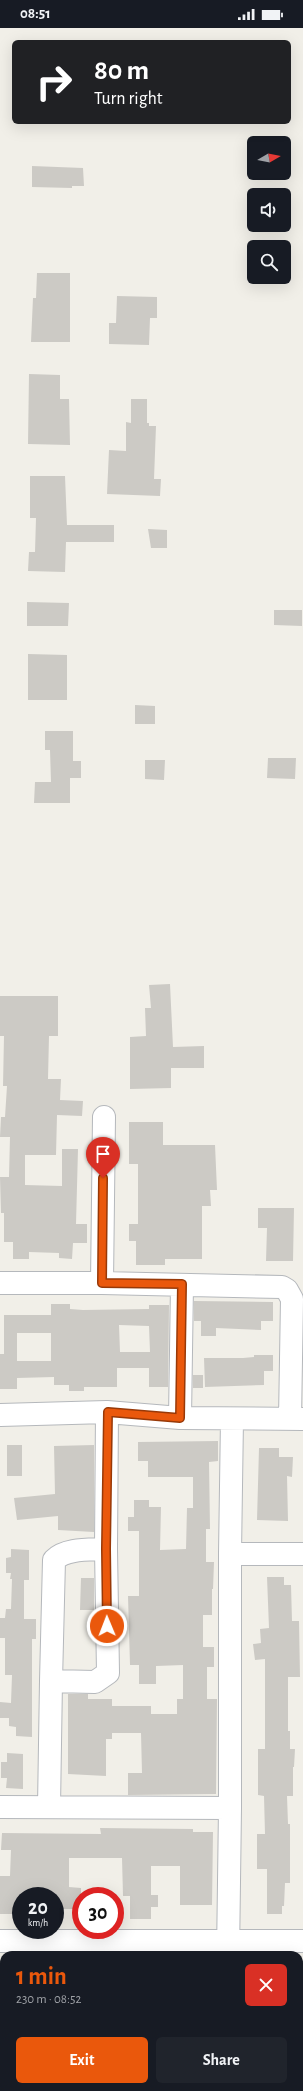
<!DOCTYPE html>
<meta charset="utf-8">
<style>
body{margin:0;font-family:"Alegreya Sans",sans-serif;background:#20242c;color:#f1f3f6;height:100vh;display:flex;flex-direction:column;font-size:15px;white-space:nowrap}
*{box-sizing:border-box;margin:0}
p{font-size:13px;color:#9ea1a6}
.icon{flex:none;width:22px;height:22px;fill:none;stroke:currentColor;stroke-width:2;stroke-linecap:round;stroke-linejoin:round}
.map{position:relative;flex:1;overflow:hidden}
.side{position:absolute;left:0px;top:1923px;width:303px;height:140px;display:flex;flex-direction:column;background:#171b24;border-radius:12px 12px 0 0;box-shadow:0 4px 16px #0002}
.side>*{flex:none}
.top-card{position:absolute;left:12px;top:12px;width:279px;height:84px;border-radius:6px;box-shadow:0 4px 16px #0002;background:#202124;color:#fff;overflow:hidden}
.needle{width:26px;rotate:80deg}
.controls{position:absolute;left:247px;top:108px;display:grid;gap:8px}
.controls a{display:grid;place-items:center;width:44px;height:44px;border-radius:6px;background:#171b24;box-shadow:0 4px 16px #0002;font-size:20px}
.speed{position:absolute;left:12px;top:1859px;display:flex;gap:8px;font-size:20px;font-weight:700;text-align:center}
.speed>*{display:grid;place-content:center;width:52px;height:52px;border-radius:50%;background:#171b24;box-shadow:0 4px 16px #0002;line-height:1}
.speed small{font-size:10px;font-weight:400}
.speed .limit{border:6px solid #d22;background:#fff;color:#111}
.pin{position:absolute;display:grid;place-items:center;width:34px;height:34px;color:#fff;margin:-41px -17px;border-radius:50% 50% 50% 0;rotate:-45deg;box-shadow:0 0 4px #0007}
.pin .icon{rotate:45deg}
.me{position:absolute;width:44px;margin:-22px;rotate:359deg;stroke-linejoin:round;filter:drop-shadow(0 0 3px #0008)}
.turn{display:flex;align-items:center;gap:14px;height:84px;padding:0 16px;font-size:18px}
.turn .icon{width:52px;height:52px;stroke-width:2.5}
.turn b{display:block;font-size:28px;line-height:34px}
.round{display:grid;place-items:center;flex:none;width:42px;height:42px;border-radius:6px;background:#20242c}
.summary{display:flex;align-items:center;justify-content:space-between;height:68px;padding:0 16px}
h1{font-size:24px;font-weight:700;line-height:30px;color:#ea580c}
.cta{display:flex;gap:8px;margin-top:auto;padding:8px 16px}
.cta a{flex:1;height:46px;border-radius:6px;background:#ea580c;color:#fff;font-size:16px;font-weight:700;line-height:46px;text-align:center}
.cta a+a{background:#20242c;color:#f1f3f6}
.status{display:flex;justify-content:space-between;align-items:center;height:28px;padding:0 20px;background:#171b24;direction:ltr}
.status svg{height:11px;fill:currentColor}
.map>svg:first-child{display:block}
.building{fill:#cccac5;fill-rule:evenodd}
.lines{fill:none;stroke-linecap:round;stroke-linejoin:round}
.minor-casing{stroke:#b5b8bc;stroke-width:24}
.path{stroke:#9cc7a9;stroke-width:2.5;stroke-dasharray:4 2;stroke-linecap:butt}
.minor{stroke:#fff;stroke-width:22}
.route-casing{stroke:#983908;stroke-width:10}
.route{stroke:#ea580c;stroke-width:7}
</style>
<div class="status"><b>08:51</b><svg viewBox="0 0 49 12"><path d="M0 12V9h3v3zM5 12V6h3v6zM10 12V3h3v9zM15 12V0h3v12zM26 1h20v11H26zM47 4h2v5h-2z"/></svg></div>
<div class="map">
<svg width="303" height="2063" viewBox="0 0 303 2063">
<rect width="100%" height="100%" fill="#f1efe8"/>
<path class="building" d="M 32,138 L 83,140 L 84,158 L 72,158 L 72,160 L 32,159 Z
M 37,245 L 70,245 L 70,314 L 31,314 L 33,270 L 36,270 Z
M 117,268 L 157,269 L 157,290 L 150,290 L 149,317 L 109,316 L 109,295 L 116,295 Z
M 29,346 L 60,347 L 60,371 L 69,371 L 70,417 L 28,416 Z
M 131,371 L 147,371 L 147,395 L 149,395 L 149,398 L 156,398 L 154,451 L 161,451 L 160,468 L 107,466 L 109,422 L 126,423 L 126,394 L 131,395 Z
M 30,448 L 65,448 L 67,497 L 114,497 L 114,514 L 66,514 L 65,544 L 28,543 L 29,524 L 35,524 L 36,490 L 30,490 Z
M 148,501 L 167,502 L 167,520 L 151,520 Z
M 27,574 L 69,575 L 68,598 L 27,598 Z
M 274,582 L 302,582 L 302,598 L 274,597 Z
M 28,626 L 67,627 L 67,672 L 28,672 Z
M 135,677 L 155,678 L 155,696 L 135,696 Z
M 45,703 L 73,703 L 73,733 L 81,733 L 81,750 L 70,750 L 70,775 L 34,775 L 35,754 L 51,754 L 50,722 L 45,722 Z
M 268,730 L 296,730 L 295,751 L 267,750 Z
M 145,732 L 165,732 L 164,752 L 145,751 Z
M 170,956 L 173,1019 L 204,1018 L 204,1040 L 171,1040 L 171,1060 L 130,1061 L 130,1009 L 146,1008 L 145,980 L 151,980 L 149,957 Z
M 0,968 L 58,968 L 58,1008 L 49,1008 L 48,1051 L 61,1051 L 60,1072 L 83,1073 L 82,1088 L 57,1087 L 56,1127 L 25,1127 L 25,1157 L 62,1158 L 62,1121 L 78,1121 L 76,1196 L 87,1196 L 87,1215 L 73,1215 L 72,1231 L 59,1230 L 59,1225 L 29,1224 L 29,1231 L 13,1231 L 13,1214 L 4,1214 L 4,1185 L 1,1185 L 0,1149 L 9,1149 L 10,1109 L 0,1109 L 1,1089 L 5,1089 L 7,1058 L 3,1058 L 4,1008 L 0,1008 Z
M 129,1094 L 163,1094 L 163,1117 L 215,1117 L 217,1162 L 210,1162 L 211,1178 L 202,1178 L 202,1231 L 165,1231 L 165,1237 L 136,1237 L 136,1213 L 129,1213 L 129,1196 L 138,1196 L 138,1136 L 129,1136 Z
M 258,1180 L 294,1180 L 293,1233 L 266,1233 L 267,1200 L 258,1200 Z
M 194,1273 L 273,1274 L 273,1293 L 261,1293 L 261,1302 L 216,1300 L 216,1308 L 201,1308 L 201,1293 L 194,1293 Z
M 51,1276 L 70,1276 L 70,1281 L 83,1282 L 149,1281 L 149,1277 L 169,1277 L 168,1359 L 149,1359 L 149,1340 L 117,1340 L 117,1359 L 84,1359 L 84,1363 L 69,1363 L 69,1357 L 54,1357 L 54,1349 L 17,1350 L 17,1361 L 0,1361 L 0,1326 L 4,1326 L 4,1287 L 51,1287 ZM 119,1297 L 149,1298 L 150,1324 L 120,1324 ZM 17,1305 L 51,1305 L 51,1333 L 17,1333 Z
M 254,1327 L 273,1327 L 273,1343 L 264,1343 L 264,1357 L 205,1359 L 204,1330 L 243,1330 L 254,1329 Z
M 193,1347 L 203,1347 L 203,1360 L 193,1360 Z
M 218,1413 L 218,1433 L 209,1434 L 210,1501 L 206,1501 L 206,1534 L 214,1534 L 213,1561 L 212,1561 L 212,1587 L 203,1587 L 203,1619 L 214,1619 L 214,1639 L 207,1639 L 207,1671 L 217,1671 L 216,1766 L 128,1767 L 128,1745 L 142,1745 L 141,1705 L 112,1705 L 112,1711 L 106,1711 L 106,1748 L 68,1746 L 68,1666 L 88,1666 L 88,1671 L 112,1671 L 112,1678 L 151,1678 L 151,1686 L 177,1686 L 177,1671 L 183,1671 L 183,1637 L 156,1638 L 156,1656 L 139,1656 L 139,1637 L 130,1637 L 128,1568 L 139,1568 L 139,1503 L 128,1503 L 128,1489 L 134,1489 L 134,1472 L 149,1472 L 149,1479 L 161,1479 L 160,1522 L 186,1521 L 187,1480 L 193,1480 L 193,1449 L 148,1449 L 148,1433 L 138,1433 L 138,1414 Z
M 7,1417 L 22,1417 L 22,1448 L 7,1448 Z
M 94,1417 L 94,1504 L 58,1502 L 58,1488 L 17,1492 L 14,1470 L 55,1466 L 54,1418 Z
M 259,1420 L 279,1420 L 279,1429 L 293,1429 L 292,1449 L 287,1448 L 288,1493 L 257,1492 Z
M 11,1521 L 29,1522 L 29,1552 L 24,1552 L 24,1591 L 36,1591 L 36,1611 L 32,1611 L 32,1709 L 16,1708 L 16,1699 L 9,1698 L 9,1690 L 0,1690 L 0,1674 L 11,1675 L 12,1647 L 5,1647 L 5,1610 L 0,1610 L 0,1590 L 5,1590 L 6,1581 L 11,1581 L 12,1551 L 10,1551 L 11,1545 L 6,1545 L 6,1530 L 11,1529 Z
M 267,1549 L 284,1549 L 284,1557 L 291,1557 L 292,1593 L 299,1593 L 300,1649 L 288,1649 L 288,1703 L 290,1703 L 290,1721 L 295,1721 L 294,1739 L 293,1739 L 293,1768 L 287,1768 L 288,1796 L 290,1796 L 290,1855 L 285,1855 L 284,1878 L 282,1878 L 282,1886 L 267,1886 L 267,1841 L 257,1841 L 257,1806 L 265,1806 L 264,1768 L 258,1767 L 258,1721 L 265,1721 L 265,1631 L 255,1632 L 253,1616 L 261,1615 L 260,1601 L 269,1600 Z
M 81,1550 L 94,1550 L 94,1582 L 80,1582 Z
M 7,1725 L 23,1726 L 23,1761 L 6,1760 L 7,1750 L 1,1750 L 1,1734 L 7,1734 Z
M 100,1800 L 193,1801 L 193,1804 L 213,1804 L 212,1877 L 180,1877 L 180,1838 L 151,1838 L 151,1867 L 158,1867 L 158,1879 L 151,1879 L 151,1891 L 130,1891 L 130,1868 L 123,1868 L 122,1830 L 69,1830 L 69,1859 L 81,1860 L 81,1881 L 55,1881 L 55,1868 L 21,1868 L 21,1886 L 0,1886 L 0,1848 L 10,1848 L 11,1822 L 1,1822 L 2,1805 L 101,1806 Z"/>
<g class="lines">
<defs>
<path id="minor" d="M 0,1255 L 102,1255 L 282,1259 L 287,1262 L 292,1271 L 290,1391
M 102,1255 L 104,1089
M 0,1387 L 107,1384 L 180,1390 L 303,1391
M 180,1390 L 182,1257
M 230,1526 L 303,1526
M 51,1653 L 54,1532 C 66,1520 90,1522 106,1521
M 0,1779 L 230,1780
M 49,1779 L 51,1653 L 95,1654 L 108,1645 L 106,1521 L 107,1384
M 0,1913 L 303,1913
M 228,1927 L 230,1780 L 230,1526 L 232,1391
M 299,2039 L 303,2039
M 229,2059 L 229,2063
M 46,2063 L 46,2059"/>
</defs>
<use href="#minor" class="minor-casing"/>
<path class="path" d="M 106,2063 L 106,2059"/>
<use href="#minor" class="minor"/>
</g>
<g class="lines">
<defs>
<path id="route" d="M 103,1150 L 102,1255 L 182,1256 L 180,1390 L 108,1384 L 106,1521 L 107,1598"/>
</defs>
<use href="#route" class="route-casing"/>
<use href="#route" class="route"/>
</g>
</svg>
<div class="controls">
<a><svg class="needle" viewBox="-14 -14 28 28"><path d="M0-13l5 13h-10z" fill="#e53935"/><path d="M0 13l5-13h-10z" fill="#9ea1a6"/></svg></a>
<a><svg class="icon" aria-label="sound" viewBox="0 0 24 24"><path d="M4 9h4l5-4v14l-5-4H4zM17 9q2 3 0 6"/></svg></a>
<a><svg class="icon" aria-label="search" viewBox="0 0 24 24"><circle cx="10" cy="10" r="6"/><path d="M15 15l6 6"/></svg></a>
</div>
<div class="speed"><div>20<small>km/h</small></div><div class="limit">30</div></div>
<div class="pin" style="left:103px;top:1150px;background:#d93025"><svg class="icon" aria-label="arrive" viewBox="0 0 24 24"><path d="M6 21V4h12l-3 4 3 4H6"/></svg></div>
<svg class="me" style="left:107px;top:1598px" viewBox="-20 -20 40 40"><circle r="17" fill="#ea580c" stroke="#fff" stroke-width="3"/><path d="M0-11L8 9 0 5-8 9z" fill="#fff"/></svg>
<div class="top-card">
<div class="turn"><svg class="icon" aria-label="right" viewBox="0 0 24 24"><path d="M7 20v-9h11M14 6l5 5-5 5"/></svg><div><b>80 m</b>Turn right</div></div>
</div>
<section class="side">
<div class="summary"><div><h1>1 min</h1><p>230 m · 08:52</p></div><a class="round" style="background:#d93025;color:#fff"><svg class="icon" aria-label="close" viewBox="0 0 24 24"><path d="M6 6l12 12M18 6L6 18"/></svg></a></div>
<div class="cta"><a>Exit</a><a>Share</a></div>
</section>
</div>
